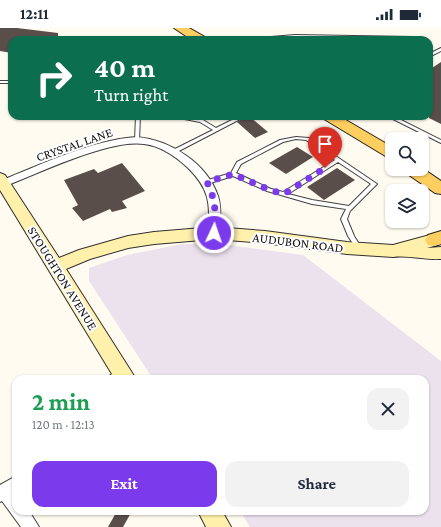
<!DOCTYPE html>
<meta charset="utf-8">
<style>
body{margin:0;font-family:"Crimson Pro",serif;background:#f2f2f3;color:#1f2937;height:100vh;display:flex;flex-direction:column;font-size:15px;white-space:nowrap}
*{box-sizing:border-box;margin:0}
p{font-size:13px;color:#747a83}
.icon{flex:none;width:22px;height:22px;fill:none;stroke:currentColor;stroke-width:2;stroke-linecap:round;stroke-linejoin:round}
.map{position:relative;flex:1;overflow:hidden}
.drawer{position:absolute;left:12px;top:347px;width:417px;height:140px;display:flex;flex-direction:column;background:#fff;border-radius:12px;box-shadow:0 1px 3px #0004}
.drawer>*{flex:none}
.banner{position:absolute;left:8px;top:8px;width:425px;height:84px;border-radius:12px;box-shadow:0 1px 3px #0004;background:#0b6e4f;color:#fff;overflow:hidden}
.fabs{position:absolute;left:385px;top:104px;display:grid;gap:8px}
.fabs a{display:grid;place-items:center;width:44px;height:44px;border-radius:8px;background:#fff;box-shadow:0 1px 3px #0004;font-size:20px}
.pin{position:absolute;display:grid;place-items:center;width:34px;height:34px;color:#fff;margin:-41px -17px;border-radius:50% 50% 50% 0;rotate:-45deg;box-shadow:0 0 4px #0007}
.pin .icon{rotate:45deg}
.me{position:absolute;width:44px;margin:-22px;rotate:3deg;stroke-linejoin:round;filter:drop-shadow(0 0 3px #0008)}
.turn{display:flex;align-items:center;gap:14px;height:84px;padding:0 20px;font-size:18px}
.turn .icon{width:52px;height:52px;stroke-width:2.5}
.turn b{display:block;font-size:28px;line-height:34px}
.round{display:grid;place-items:center;flex:none;width:42px;height:42px;border-radius:12px;background:#f2f2f3}
.overview{display:flex;align-items:center;justify-content:space-between;height:68px;padding:0 20px}
h1{font-size:24px;font-weight:700;line-height:30px;color:#1e9e55}
.action{display:flex;gap:8px;margin-top:auto;padding:8px 20px}
.action a{flex:1;height:46px;border-radius:12px;background:#7c3aed;color:#fff;font-size:16px;font-weight:700;line-height:46px;text-align:center}
.action a+a{background:#f2f2f3;color:#1f2937}
.status{display:flex;justify-content:space-between;align-items:center;height:28px;padding:0 20px;background:#fff;direction:ltr}
.status svg{height:11px;fill:currentColor}
.map>svg:first-child{display:block}
.industrial{fill:#ece2ee}
.building{fill:#594e4a}
.lines{fill:none;stroke-linecap:round;stroke-linejoin:round}
.lane-casing{stroke:#424242;stroke-width:2}
.street-casing{stroke:#424242;stroke-width:2}
.secondary-casing{stroke:#313131;stroke-width:2}
.primary-casing{stroke:#202020;stroke-width:2}
.lane{fill:#fff;fill-rule:evenodd}
.street{fill:#fff;fill-rule:evenodd}
.secondary{fill:#fff0ab;fill-rule:evenodd}
.primary{fill:#ffce60;fill-rule:evenodd}
.route{stroke:#7c3aed;stroke-width:7;stroke-dasharray:0 12.6}
.labels{text-anchor:middle;stroke-width:4;stroke-linejoin:round;paint-order:stroke}
.street-label{font-size:13px;fill:#0f0f0f;stroke:#fff}
</style>
<div class="status"><b>12:11</b><svg viewBox="0 0 49 12"><path d="M0 12V9h3v3zM5 12V6h3v6zM10 12V3h3v9zM15 12V0h3v12zM26 1h20v11H26zM47 4h2v5h-2z"/></svg></div>
<div class="map">
<svg width="441" height="499" viewBox="0 0 441 499">
<rect width="100%" height="100%" fill="#fffbf0"/>
<path class="industrial" d="M 182,216 L 229,217 L 303,227 L 441,333 L 441,499 L 250,499 L 240,483 L 425,483 L 425,351 L 153,351 L 89,253 L 89,240 L 127,227 Z"/>
<path class="building" d="M 0,0 L 17,0 L 58,5 L 58,12 L 12,12 L 12,25 L 0,23 Z
M 441,34 L 441,96 L 429,90 L 429,42 Z
M 247,88 L 249,88 L 268,104 L 255,110 L 237,94 Z
M 297,119 L 313,129 L 286,146 L 269,135 Z
M 122,135 L 145,163 L 122,173 L 127,180 L 112,184 L 110,181 L 83,193 L 72,180 L 78,177 L 64,152 L 94,141 L 98,145 Z
M 337,140 L 355,152 L 324,172 L 307,159 Z
M 117,483 L 132,483 L 123,499 L 108,499 Z"/>
<g class="lines">
<defs>
<path id="lane" d="M 295,7 L 413,9 L 414,9 L 416,12 L 412,12 L 412,11 L 295,9 L 267,12 L 271,9 Z
M 441,20 L 441,23 L 429,29 L 429,26 Z
M 0,53 L 12,53 L 12,55 L 0,55 Z
M 136,88 L 140,88 L 139,112 L 137,113 L 135,112 Z
M 172,88 L 181,88 L 203,92 L 216,100 L 240,88 L 246,88 L 175,125 L 173,123 L 173,122 L 213,102 L 200,94 L 174,89 Z
M 344,88 L 349,88 L 340,94 L 336,94 L 336,92 Z
M 387,88 L 393,88 L 441,112 L 441,115 Z
M 296,109 L 309,110 L 377,156 L 350,183 L 347,191 L 354,208 L 362,221 L 361,222 L 357,222 L 348,208 L 341,191 L 346,181 L 312,176 L 267,163 L 233,148 L 207,156 L 204,154 L 205,153 L 231,145 L 237,134 L 280,112 ZM 296,111 L 306,112 L 335,132 L 283,164 L 271,161 L 236,145 L 241,136 L 283,114 ZM 338,134 L 371,156 L 349,178 L 312,172 L 288,166 Z
M 120,340 L 122,341 L 123,343 C 119,350 114,351 107,351 L 108,349 Z"/>
<path id="street" d="M 137,109 C 170,112 207,135 218,168 C 222,180 220,193 220,205 L 218,208 L 210,208 L 208,205 C 211,175 209,160 187,139 C 175,128 161,118 144,116 C 110,111 41,144 8,157 L 4,158 L 0,157 L 0,153 C 40,137 95,111 137,109 Z
M 16,448 L 16,483 L 29,483 L 39,499 L 21,499 L 2,473 L 0,474 L 0,457 Z"/>
<path id="secondary" d="M 0,145 L 5,147 L 59,230 L 79,222 L 128,208 L 154,204 L 214,199 L 265,203 L 347,214 L 393,217 L 441,204 L 441,216 L 427,220 L 441,219 L 441,231 C 425,232 408,227 393,229 L 347,226 L 265,215 L 214,211 L 154,216 L 128,220 L 90,231 L 66,241 L 136,351 L 115,351 L 0,162 Z
M 198,483 L 222,483 L 231,499 L 206,499 Z"/>
<path id="primary" d="M 174,0 L 189,0 L 205,9 L 207,12 L 192,12 Z
M 322,88 L 339,88 L 392,119 L 392,131 L 387,129 L 324,91 Z
M 422,140 L 441,153 L 441,166 L 435,165 L 406,145 L 404,141 Z
M 441,203 L 441,216 L 434,218 L 428,217 L 425,212 L 428,207 Z"/>
</defs>
<use href="#lane" class="lane-casing"/>
<use href="#street" class="street-casing"/>
<use href="#secondary" class="secondary-casing"/>
<use href="#primary" class="primary-casing"/>
<use href="#lane" class="lane"/>
<use href="#street" class="street"/>
<use href="#secondary" class="secondary"/>
<use href="#primary" class="primary"/>
</g>
<g class="lines">
<path class="route" d="M 214,205 C 216,185 216,173 207,154 L 233,146 L 270,162 L 284,166 L 325,140"/>
</g>
<g class="labels">
<g class="street-label">
<text transform="translate(74 116) rotate(-19)" y="5">CRYSTAL LANE</text>
<text transform="translate(298 214) rotate(7)" y="5">AUDUBON ROAD</text>
<text transform="translate(63 250) rotate(58)" y="5">STOUGHTON AVENUE</text>
</g>
</g>
</svg>
<div class="fabs">
<a><svg class="icon" aria-label="search" viewBox="0 0 24 24"><circle cx="10" cy="10" r="6"/><path d="M15 15l6 6"/></svg></a>
<a><svg class="icon" aria-label="layers" viewBox="0 0 24 24"><path d="M12 4l9 5-9 5-9-5zM3 14l9 5 9-5"/></svg></a>
</div>
<div class="pin" style="left:325px;top:140px;background:#d93025"><svg class="icon" aria-label="arrive" viewBox="0 0 24 24"><path d="M6 21V4h12l-3 4 3 4H6"/></svg></div>
<svg class="me" style="left:214px;top:205px" viewBox="-20 -20 40 40"><circle r="17" fill="#7c3aed" stroke="#fff" stroke-width="3"/><path d="M0-11L8 9 0 5-8 9z" fill="#fff"/></svg>
<div class="banner">
<div class="turn"><svg class="icon" aria-label="right" viewBox="0 0 24 24"><path d="M7 20v-9h11M14 6l5 5-5 5"/></svg><div><b>40 m</b>Turn right</div></div>
</div>
<section class="drawer">
<div class="overview"><div><h1>2 min</h1><p>120 m · 12:13</p></div><a class="round"><svg class="icon" aria-label="close" viewBox="0 0 24 24"><path d="M6 6l12 12M18 6L6 18"/></svg></a></div>
<div class="action"><a>Exit</a><a>Share</a></div>
</section>
</div>
